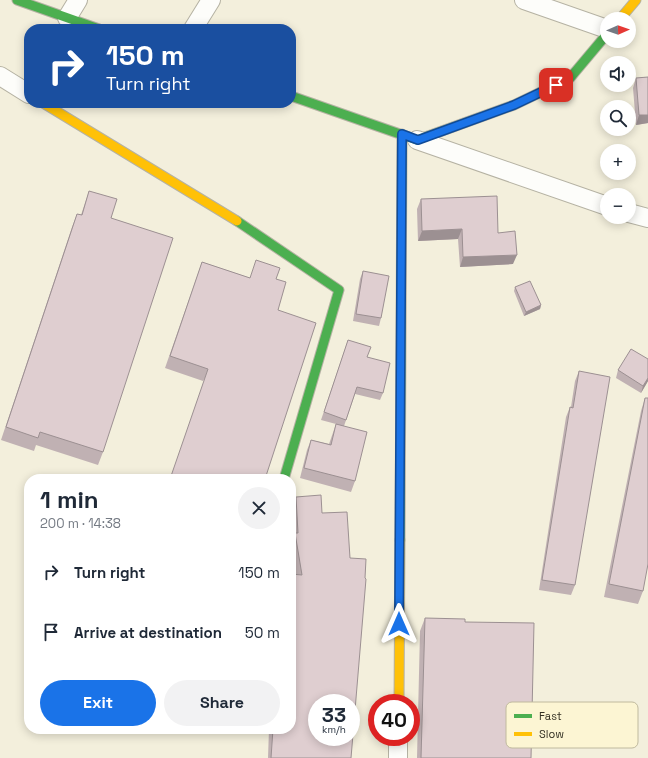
<!DOCTYPE html>
<meta charset="utf-8">
<style>
body{margin:0;font-family:"Space Grotesk",sans-serif;background:#f2f2f3;color:#1f2937;height:100vh;display:flex;flex-direction:column;font-size:15px;white-space:nowrap}
*{box-sizing:border-box;margin:0}
p{font-size:13px;color:#747a83}
.icon{flex:none;width:22px;height:22px;fill:none;stroke:currentColor;stroke-width:2;stroke-linecap:round;stroke-linejoin:round}
.map{position:relative;flex:1;overflow:hidden}
.drawer{position:absolute;left:24px;top:474px;width:272px;height:260px;display:flex;flex-direction:column;background:#fff;border-radius:16px;box-shadow:0 2px 10px #0003}
.drawer>*{flex:none}
.banner{position:absolute;left:24px;top:24px;width:272px;height:84px;border-radius:16px;box-shadow:0 2px 10px #0003;background:#1a4fa0;color:#fff;overflow:hidden}
.needle{width:26px;rotate:88deg}
.tools{position:absolute;left:600px;top:12px;display:grid;gap:8px}
.tools a{display:grid;place-items:center;width:36px;height:36px;border-radius:50%;background:#fff;box-shadow:0 2px 10px #0003;font-size:20px}
.speed{position:absolute;left:308px;top:694px;display:flex;gap:8px;font-size:20px;font-weight:700;text-align:center}
.speed>*{display:grid;place-content:center;width:52px;height:52px;border-radius:50%;background:#fff;box-shadow:0 2px 10px #0003;line-height:1}
.speed small{font-size:10px;font-weight:400}
.speed .limit{border:6px solid #d22;background:#fff;color:#111}
.pin{position:absolute;display:grid;place-items:center;width:34px;height:34px;color:#fff;margin:-17px;border-radius:8px;box-shadow:0 2px 6px #0006}
.me{position:absolute;width:44px;margin:-22px;rotate:0deg;stroke-linejoin:round;filter:drop-shadow(0 0 3px #0008)}
.turn{display:flex;align-items:center;gap:14px;height:84px;padding:0 16px;font-size:18px}
.turn .icon{width:52px;height:52px;stroke-width:2.5}
.turn b{display:block;font-size:28px;line-height:34px}
.round{display:grid;place-items:center;flex:none;width:42px;height:42px;border-radius:21px;background:#f2f2f3}
.summary{display:flex;align-items:center;justify-content:space-between;height:68px;padding:0 16px}
h1{font-size:24px;font-weight:700;line-height:30px}
.action{display:flex;gap:8px;margin-top:auto;padding:8px 16px}
.action a{flex:1;height:46px;border-radius:24px;background:#1a73e8;color:#fff;font-size:16px;font-weight:700;line-height:46px;text-align:center}
.action a+a{background:#f2f2f3;color:#1f2937}
ul{padding:0;list-style:none}
li{display:flex;align-items:center;gap:12px;height:60px;padding:0 16px}
li div{flex:1}
li b{display:block;font-size:15px}
li em{font-style:normal}
.map>svg:first-child{display:block}
.lines{fill:none;stroke-linecap:round;stroke-linejoin:round}
.street-casing{stroke:#b5b2a3;stroke-width:20}
.fast-casing{stroke:#b5b2a3;stroke-width:11}
.slow-casing{stroke:#b5b2a3;stroke-width:11}
.street{stroke:#fdfdfa;stroke-width:18}
.fast{stroke:#4caf50;stroke-width:9}
.slow{stroke:#ffc107;stroke-width:9}
.wall{fill:#c0b1b3}
.shaded-wall{fill:#9c9092}
.building{fill:#dfced0;stroke:#9c9092;fill-rule:evenodd}
.route-casing{stroke:#114b97;stroke-width:10}
.route{stroke:#1a73e8;stroke-width:7}
.key{fill:#fcf5d3;stroke:#c0ba9e;stroke-width:1}
.key-label{font-size:11px;fill:#333023}
</style>
<div class="map">
<svg width="648" height="758" viewBox="0 0 648 758">
<rect width="100%" height="100%" fill="#f3efdc"/>
<g class="lines">
<defs>
<path id="street" d="M 524,0 L 607,29
M 67,18 L 78,0
M 193,29 L 211,0
M 0,76 L 29,94
M 417,140 L 607,206
M 629,213 L 648,218
M 398,758 L 398,737"/>
<path id="fast" d="M 17,0 L 99,29
M 291,96 L 417,140 L 514,105 L 570,78 L 607,34
M 237,221 L 339,290 L 284,479
M 400,540 L 402,134"/>
<path id="slow" d="M 620,19 L 636,0
M 43,103 L 237,221
M 399,703 L 400,540"/>
</defs>
<use href="#street" class="street-casing"/>
<use href="#fast" class="fast-casing"/>
<use href="#slow" class="slow-casing"/>
<use href="#street" class="street"/>
<use href="#fast" class="fast"/>
<use href="#slow" class="slow"/>
</g>
<path class="wall" d="M 648,77 L 648,123 L 636,125 L 633,88 L 636,78 Z
M 89,191 L 111,218 L 103,452 L 98,465 L 36,445 L 34,451 L 1,440 L 72,227 L 77,214 L 81,215 Z
M 421,199 L 498,233 L 513,264 L 460,267 L 458,239 L 418,241 L 417,209 Z
M 202,262 L 250,278 L 280,268 L 203,381 L 165,368 Z
M 363,271 L 381,318 L 379,326 L 353,321 L 360,279 Z
M 515,287 L 541,305 L 540,309 L 524,316 L 514,291 Z
M 348,340 L 367,357 L 383,393 L 380,400 L 355,394 L 344,426 L 355,481 L 351,492 L 300,478 L 307,450 L 311,440 L 329,444 L 336,424 L 321,420 Z
M 648,359 L 648,381 L 641,393 L 616,378 L 618,370 Z
M 579,371 L 575,585 L 571,595 L 539,590 L 566,417 L 570,407 L 571,407 L 575,381 Z
M 645,398 L 643,591 L 638,604 L 604,597 L 641,411 Z
M 296,497 L 322,513 L 351,758 L 268,758 L 269,729 L 291,729 L 296,574 L 291,544 L 294,538 L 292,507 Z
M 425,618 L 465,622 L 531,758 L 417,758 L 420,631 Z"/>
<path class="shaded-wall" d="M 639,115 L 648,115 L 648,123 L 636,125 Z
M 462,229 L 458,239 L 418,241 L 422,231 Z
M 517,255 L 513,264 L 460,267 L 463,257 Z
M 541,305 L 540,309 L 524,316 L 526,312 Z
M 648,378 L 648,381 L 641,393 L 643,386 Z"/>
<path class="building" d="M 648,77 L 648,115 L 639,115 L 636,78 Z
M 89,191 L 117,199 L 111,218 L 173,238 L 103,452 L 40,432 L 38,438 L 6,427 L 77,214 L 82,215 Z
M 497,196 L 498,233 L 515,231 L 517,255 L 463,257 L 462,229 L 422,231 L 421,199 Z
M 256,260 L 280,268 L 276,279 L 286,282 L 278,310 L 316,323 L 265,479 L 170,479 L 208,369 L 170,356 L 202,262 L 250,278 Z
M 363,271 L 389,276 L 381,318 L 356,314 Z
M 530,281 L 541,305 L 526,312 L 515,287 Z
M 348,340 L 371,347 L 367,357 L 390,363 L 383,393 L 357,387 L 346,420 L 324,412 Z
M 631,349 L 648,359 L 648,378 L 643,386 L 618,370 Z
M 579,371 L 610,377 L 575,585 L 542,580 L 570,407 L 573,408 Z
M 645,398 L 648,398 L 648,564 L 643,591 L 609,584 Z
M 336,424 L 367,432 L 355,481 L 304,468 L 311,440 L 331,445 Z
M 321,495 L 322,513 L 347,512 L 350,558 L 366,559 L 365,578 L 366,579 L 351,758 L 271,758 L 273,729 L 291,729 L 291,574 L 302,575 L 295,533 L 298,533 L 296,497 ZM 317,703 L 351,703 L 351,737 L 317,737 Z
M 425,618 L 465,619 L 465,622 L 534,623 L 531,758 L 421,758 Z"/>
<g class="lines">
<defs>
<path id="route" d="M 399,624 L 402,134 L 418,140 L 514,105 L 556,85"/>
</defs>
<use href="#route" class="route-casing"/>
<use href="#route" class="route"/>
</g>
<rect x="506" y="702" width="132" height="46" rx="6" class="key"/>
<rect x="514" y="714" width="18" height="4" fill="#4caf50"/>
<rect x="514" y="732" width="18" height="4" fill="#ffc107"/>
<g class="key-label">
<text x="539" y="720">Fast</text>
<text x="539" y="738">Slow</text>
</g>
</svg>
<div class="tools">
<a><svg class="needle" viewBox="-14 -14 28 28"><path d="M0-13l5 13h-10z" fill="#e53935"/><path d="M0 13l5-13h-10z" fill="#747a83"/></svg></a>
<a><svg class="icon" aria-label="sound" viewBox="0 0 24 24"><path d="M4 9h4l5-4v14l-5-4H4zM17 9q2 3 0 6"/></svg></a>
<a><svg class="icon" aria-label="search" viewBox="0 0 24 24"><circle cx="10" cy="10" r="6"/><path d="M15 15l6 6"/></svg></a>
<a>+</a>
<a>−</a>
</div>
<div class="speed"><div>33<small>km/h</small></div><div class="limit">40</div></div>
<div class="pin" style="left:556px;top:85px;background:#d93025"><svg class="icon" aria-label="arrive" viewBox="0 0 24 24"><path d="M6 21V4h12l-3 4 3 4H6"/></svg></div>
<svg class="me" style="left:399px;top:624px" viewBox="-20 -20 40 40"><path d="M0-17L14 15 0 8-14 15z" fill="#1a73e8" stroke="#fff" stroke-width="4"/></svg>
<div class="banner">
<div class="turn"><svg class="icon" aria-label="right" viewBox="0 0 24 24"><path d="M7 20v-9h11M14 6l5 5-5 5"/></svg><div><b>150 m</b>Turn right</div></div>
</div>
<section class="drawer">
<div class="summary"><div><h1>1 min</h1><p>200 m · 14:38</p></div><a class="round"><svg class="icon" aria-label="close" viewBox="0 0 24 24"><path d="M6 6l12 12M18 6L6 18"/></svg></a></div>
<ul>
<li><svg class="icon" aria-label="right" viewBox="0 0 24 24"><path d="M7 20v-9h11M14 6l5 5-5 5"/></svg><div><b>Turn right</b></div><em>150 m</em></li>
<li><svg class="icon" aria-label="arrive" viewBox="0 0 24 24"><path d="M6 21V4h12l-3 4 3 4H6"/></svg><div><b>Arrive at destination</b></div><em>50 m</em></li>
</ul>
<div class="action"><a>Exit</a><a>Share</a></div>
</section>
</div>
